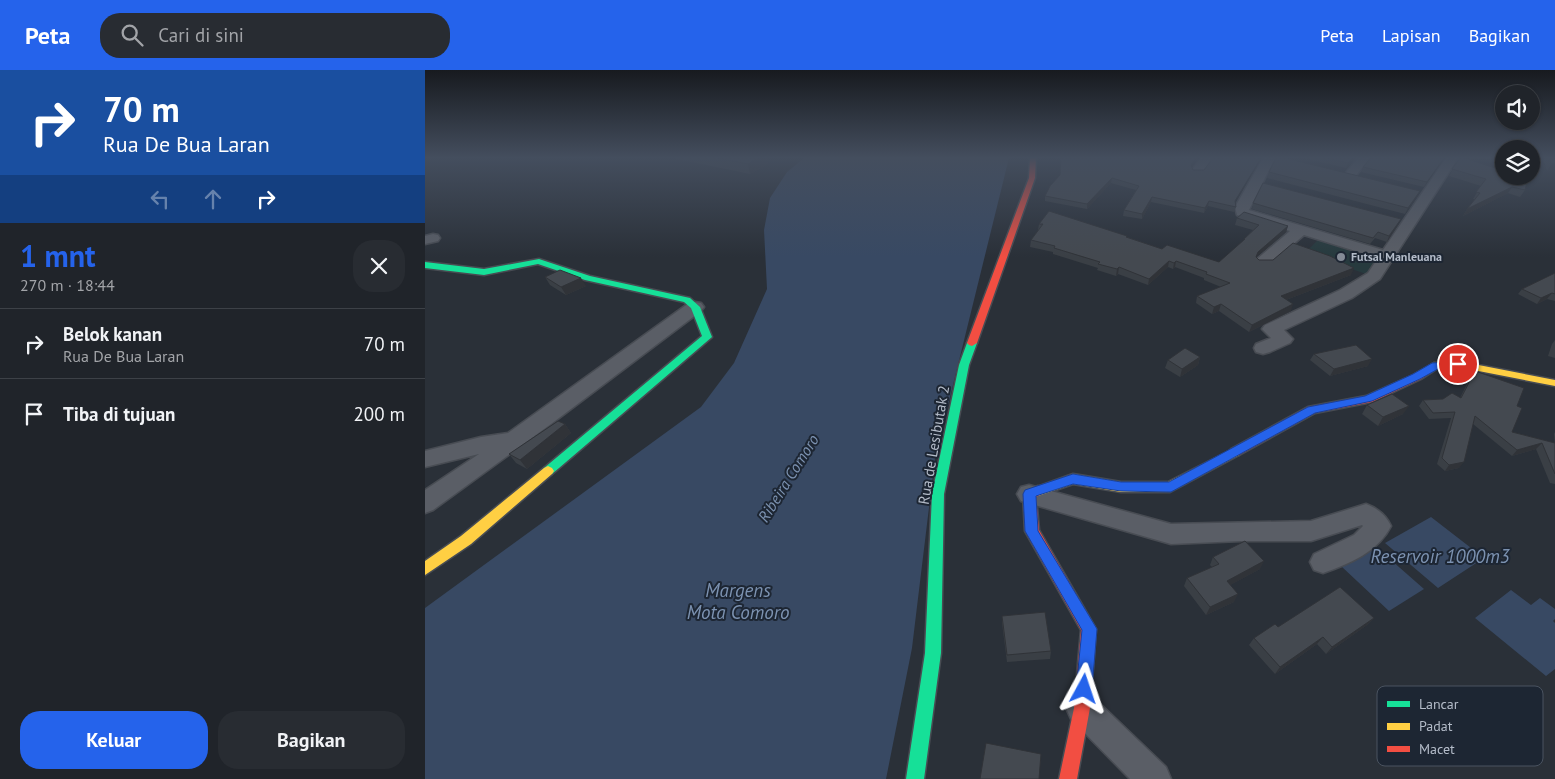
<!DOCTYPE html>
<html lang="id">
<meta charset="utf-8">
<style>
body{margin:0;font-family:"PT Sans",sans-serif;background:#282c32;color:#f1f3f6;height:100vh;display:flex;flex-direction:column;font-size:19px;white-space:nowrap}
*{box-sizing:border-box;margin:0}
p{font-size:16px;color:#a2a4a8}
.icon{flex:none;width:28px;height:28px;fill:none;stroke:currentColor;stroke-width:2;stroke-linecap:round;stroke-linejoin:round}
.map{position:relative;flex:1;overflow:hidden}
.drawer{display:flex;flex-direction:column;background:#20242a;width:425px}
.drawer>*{flex:none}
.banner{background:#1a4fa0;color:#fff;overflow:hidden}
.controls{position:absolute;left:1070px;top:15px;display:grid;gap:10px}
.controls a{display:grid;place-items:center;width:45px;height:45px;border-radius:50%;background:#20242a;box-shadow:0 1px 4px #0004,0 0 0 1px #3d4147;font-size:25px}
.pin{position:absolute;display:grid;place-items:center;width:42px;height:42px;color:#fff;margin:-21px;border:2px solid #fff;border-radius:50%;box-shadow:0 1px 5px #0007}
.me{position:absolute;width:55px;margin:-28px;rotate:5deg;stroke-linejoin:round;filter:drop-shadow(0 0 4px #0008)}
.turn{display:flex;align-items:center;gap:18px;height:105px;padding:0 20px;font-size:22px}
.turn .icon{width:65px;height:65px;stroke-width:2.5}
.turn b{display:block;font-size:35px;line-height:42px}
.lanes{display:flex;align-items:center;height:48px;padding:0 20px;background:#0003;justify-content:center;gap:25px;direction:ltr}
.lanes .off{opacity:.35}
.round{display:grid;place-items:center;flex:none;width:52px;height:52px;border-radius:20px;background:#282c32}
.head{display:flex;align-items:center;justify-content:space-between;height:85px;padding:0 20px}
h1{font-size:30px;font-weight:800;line-height:38px;color:#2563eb}
.button{display:flex;gap:10px;margin-top:auto;padding:10px 20px}
.button a{flex:1;height:58px;border-radius:20px;background:#2563eb;color:#fff;font-size:20px;font-weight:800;line-height:58px;text-align:center}
.button a+a{background:#282c32;color:#f1f3f6}
ul{padding:0;list-style:none}
li{display:flex;align-items:center;gap:15px;height:70px;padding:0 20px;border-top:1px solid #3d4147}
li div{flex:1}
li b{display:block;font-size:19px}
li em{font-style:normal}
header{display:flex;align-items:center;gap:30px;box-sizing:border-box;height:70px;padding:0 25px;background:#2563eb;color:#fff}
header strong{font-size:24px}
nav{display:flex;gap:28px;margin-inline-start:auto;font-size:18px}
.search{width:350px;height:45px;background:#282c32;display:flex;align-items:center;gap:12px;box-sizing:border-box;padding:0 18px;border-radius:20px;color:#a2a4a8;font-size:19px}
main{display:flex;flex:1;min-height:0}
.map>svg:first-child{display:block}
.green{fill:#273a3e}
.water{fill:#384963}
.lines{fill:none;stroke-linecap:round;stroke-linejoin:round}
.street-casing{stroke:#484c53;stroke-width:3}
.fast-casing{stroke:#484c53;stroke-width:3}
.slow-casing{stroke:#484c53;stroke-width:3}
.jam-casing{stroke:#484c53;stroke-width:3}
.street{fill:#5a5e66;fill-rule:evenodd}
.fast{fill:#16e098;fill-rule:evenodd}
.slow{fill:#ffcf43;fill-rule:evenodd}
.jam{fill:#f24e42;fill-rule:evenodd}
.wall{fill:#3a3f45}
.shaded-wall{fill:#303338}
.building{fill:#444950;stroke:#303338}
.route{fill:#2563eb;stroke:#184099}
.poi-dot{fill:#848b96;stroke:#1d2633;stroke-width:2}
.labels{text-anchor:middle;stroke-width:4;stroke-linejoin:round;paint-order:stroke}
.far-poi-label{font-size:12px;font-weight:bold;fill:#b4bcc9;stroke:#1d2633;text-anchor:start}
.street-label{font-size:15px;fill:#b4bcc9;stroke:#1d2633}
.water-label{font-size:16px;font-style:italic;fill:#7c92b1;stroke:#1d2633}
.near-water-label{font-size:19px;font-style:italic;fill:#7c92b1;stroke:#1d2633}
.key{fill:#1d2633;stroke:#4a5360;stroke-width:1}
.key-label{font-size:14px;fill:#b4bcc9}
</style>
<header>
<strong>Peta</strong>
<div class="search"><svg class="icon" aria-label="search" viewBox="0 0 24 24"><circle cx="10" cy="10" r="6"/><path d="M15 15l6 6"/></svg>Cari di sini</div>
<nav><a>Peta</a><a>Lapisan</a><a>Bagikan</a></nav>
</header>
<main>
<section class="drawer">
<div class="banner">
<div class="turn"><svg class="icon" aria-label="right" viewBox="0 0 24 24"><path d="M7 20v-9h11M14 6l5 5-5 5"/></svg><div><b>70 m</b>Rua De Bua Laran</div></div>
<div class="lanes"><svg class="icon off" aria-label="left" viewBox="0 0 24 24"><path d="M17 20v-9H6M10 6l-5 5 5 5"/></svg><svg class="icon off" aria-label="ahead" viewBox="0 0 24 24"><path d="M12 20V5M6 11l6-6 6 6"/></svg><svg class="icon" aria-label="right" viewBox="0 0 24 24"><path d="M7 20v-9h11M14 6l5 5-5 5"/></svg></div>
</div>
<div class="head"><div><h1>1 mnt</h1><p>270 m · 18:44</p></div><a class="round"><svg class="icon" aria-label="close" viewBox="0 0 24 24"><path d="M6 6l12 12M18 6L6 18"/></svg></a></div>
<ul>
<li><svg class="icon" aria-label="right" viewBox="0 0 24 24"><path d="M7 20v-9h11M14 6l5 5-5 5"/></svg><div><b>Belok kanan</b><p>Rua De Bua Laran</p></div><em>70 m</em></li>
<li><svg class="icon" aria-label="arrive" viewBox="0 0 24 24"><path d="M6 21V4h12l-3 4 3 4H6"/></svg><div><b>Tiba di tujuan</b></div><em>200 m</em></li>
</ul>
<div class="button"><a>Keluar</a><a>Bagikan</a></div>
</section>
<div class="map">
<svg width="1130" height="709" viewBox="0 0 1130 709">
<rect width="100%" height="100%" fill="#2a3038"/>
<path class="green" d="M 893,170 L 953,190 L 941,204 L 880,183 Z"/>
<path class="water" d="M 379,88 L 584,88 L 510,388 L 487,578 L 461,709 L 0,709 L 0,538 L 276,337 L 309,293 L 342,219 L 339,160 L 345,128 L 362,102 Z
M 1006,447 L 1059,488 L 1013,518 L 960,473 Z
M 950,476 L 999,519 L 964,541 L 916,496 Z
M 1086,520 L 1106,535 L 1115,528 L 1130,539 L 1130,549 L 1128,551 L 1130,553 L 1130,599 L 1121,606 L 1050,548 Z"/>
<g class="lines">
<defs>
<path id="street" d="M 776,88 L 788,88 L 776,104 L 768,104 L 766,101 Z
M 838,88 L 850,88 L 824,140 L 958,180 L 1021,88 L 1033,88 L 955,209 L 927,228 L 859,260 L 868,269 L 865,273 L 845,282 L 838,284 L 831,282 L 829,278 L 831,274 L 846,268 L 837,259 L 840,255 L 915,220 L 943,203 L 953,188 L 879,165 L 844,195 L 832,195 L 830,192 L 832,189 L 865,161 L 812,145 L 810,137 Z
M 933,88 L 945,88 L 929,108 L 921,108 L 919,105 Z
M 8,164 L 13,165 L 15,168 L 13,171 L 0,174 L 0,166 Z
M 270,232 L 276,233 L 279,237 L 276,241 L 126,354 L 8,440 L 0,443 L 0,420 L 54,384 L 0,397 L 0,381 L 56,367 L 83,363 L 264,233 Z
M 604,415 L 746,454 L 886,451 L 941,434 C 952,438 961,445 966,456 C 953,482 924,494 898,503 L 889,500 L 885,492 L 889,484 L 929,465 L 938,456 L 937,455 L 886,471 L 816,471 L 746,474 L 596,431 L 592,424 L 596,417 Z
M 657,622 L 668,627 L 741,697 L 746,709 L 705,709 L 646,649 L 641,638 L 646,627 Z"/>
<path id="fast" d="M 114,189 L 165,206 L 265,228 L 275,237 L 287,267 L 127,404 L 119,404 L 117,401 L 119,398 L 277,266 L 266,238 L 259,232 L 160,210 L 113,194 L 59,205 L 0,198 L 0,192 L 59,199 Z
M 547,270 L 552,273 L 544,295 L 519,424 L 516,583 L 499,709 L 481,709 L 500,583 L 507,424 L 534,295 L 542,273 Z"/>
<path id="slow" d="M 1033,291 L 1130,310 L 1130,316 L 1033,297 L 1009,299 L 1004,296 L 1009,293 Z
M 810,378 L 814,379 L 816,382 L 814,385 L 745,422 L 696,422 L 648,414 L 613,426 L 609,424 L 607,421 L 609,418 L 648,404 L 696,412 L 743,412 Z
M 123,396 L 127,398 L 129,401 L 127,404 L 46,474 L 0,505 L 0,491 L 36,466 L 119,398 Z"/>
<path id="jam" d="M 605,88 L 611,88 L 610,108 L 552,273 L 547,276 L 544,275 L 542,273 L 604,108 Z
M 1009,293 L 1014,296 L 1013,298 L 996,309 L 947,332 L 890,343 L 814,385 L 806,385 L 804,382 L 806,379 L 883,337 L 941,326 L 988,305 Z
M 613,416 L 617,418 L 619,421 L 617,424 L 611,427 L 614,460 L 671,559 L 665,638 L 652,709 L 634,709 L 649,638 L 656,560 L 600,461 L 598,424 L 600,421 Z"/>
</defs>
<use href="#street" class="street-casing"/>
<use href="#fast" class="fast-casing"/>
<use href="#slow" class="slow-casing"/>
<use href="#jam" class="jam-casing"/>
<use href="#street" class="street"/>
<use href="#fast" class="fast"/>
<use href="#slow" class="slow"/>
<use href="#jam" class="jam"/>
</g>
<path class="wall" d="M 247,88 L 342,88 L 343,94 L 325,104 Z
M 879,88 L 931,88 L 921,98 Z
M 1020,88 L 999,117 L 936,102 L 938,97 Z
M 1034,88 L 1079,88 L 1079,89 L 1044,89 L 1100,120 L 1095,127 L 1083,123 L 1038,146 L 1042,139 L 1050,129 L 1048,129 L 1056,116 L 1024,106 L 1034,89 Z
M 1121,88 L 1130,88 L 1130,99 L 1122,101 L 1119,91 Z
M 766,97 L 768,100 L 810,133 L 811,137 L 809,142 L 783,136 L 779,143 L 726,132 L 717,149 L 698,146 L 699,140 L 711,120 L 686,113 L 662,139 L 620,131 L 620,126 L 635,105 Z
M 844,102 L 995,121 L 992,127 L 980,144 L 842,108 Z
M 828,133 L 973,155 L 962,172 L 950,168 L 945,174 L 827,139 Z
M 812,148 L 863,156 L 861,162 L 831,187 L 834,190 L 926,205 L 861,230 L 866,241 L 824,262 L 794,241 L 787,244 L 771,233 L 772,226 L 796,217 L 779,210 L 779,208 L 750,197 L 748,199 L 743,197 L 723,215 L 693,204 L 691,206 L 672,200 L 673,198 L 628,184 L 628,182 L 605,177 L 606,170 L 614,160 L 613,160 L 614,154 L 702,166 L 702,167 L 737,179 L 794,192 L 818,172 L 819,169 L 828,160 L 810,155 Z
M 1130,203 L 1130,231 L 1122,229 L 1112,234 L 1093,224 L 1097,219 Z
M 120,207 L 161,216 L 141,225 L 125,215 Z
M 1130,270 L 1130,288 L 1123,286 L 1127,274 Z
M 889,284 L 943,296 L 905,306 L 885,290 Z
M 775,287 L 773,295 L 755,307 L 740,298 L 743,290 Z
M 1050,301 L 1092,336 L 1087,362 L 1130,373 L 1129,364 L 1130,362 L 1130,414 L 1125,413 L 1111,379 L 1087,386 L 1048,354 L 1034,398 L 1020,401 L 1012,394 L 1026,348 L 1004,349 L 994,336 L 998,330 L 1035,328 L 1046,306 Z
M 942,335 L 978,344 L 953,356 L 937,344 Z
M 140,354 L 146,363 L 102,399 L 91,393 L 84,384 Z
M 788,487 L 835,499 L 805,515 L 809,532 L 781,545 L 759,516 L 762,508 L 787,497 L 785,495 Z
M 577,546 L 626,581 L 625,589 L 582,592 L 577,553 Z
M 949,548 L 942,555 L 901,584 L 892,574 L 850,604 L 824,575 L 829,568 L 853,557 Z"/>
<path class="shaded-wall" d="M 333,88 L 342,88 L 343,94 L 325,104 L 323,94 Z
M 771,88 L 774,88 L 765,100 L 766,95 Z
M 836,88 L 837,88 L 808,136 L 810,131 Z
M 928,88 L 931,88 L 921,98 L 923,93 Z
M 1019,88 L 1020,88 L 999,117 L 1002,112 Z
M 1130,93 L 1130,99 L 1122,101 L 1126,94 Z
M 687,108 L 686,113 L 662,139 L 662,134 Z
M 1087,117 L 1083,123 L 1038,146 L 1042,139 Z
M 995,121 L 992,127 L 980,144 L 983,138 Z
M 727,127 L 726,132 L 717,149 L 717,144 Z
M 784,131 L 783,136 L 779,143 L 780,138 Z
M 976,149 L 973,155 L 962,172 L 964,166 Z
M 863,156 L 861,162 L 830,188 L 833,182 Z
M 744,191 L 743,197 L 723,215 L 724,209 Z
M 751,191 L 750,197 L 748,199 L 749,193 Z
M 694,197 L 693,204 L 691,206 L 692,199 Z
M 929,198 L 926,205 L 853,233 L 856,226 Z
M 156,208 L 161,216 L 141,225 L 136,217 Z
M 1127,223 L 1122,229 L 1112,234 L 1116,228 Z
M 796,234 L 794,241 L 787,244 L 789,237 Z
M 868,234 L 866,241 L 824,262 L 827,255 Z
M 775,287 L 773,295 L 755,307 L 757,299 Z
M 947,289 L 943,296 L 905,306 L 909,299 Z
M 984,336 L 978,344 L 953,356 L 958,347 Z
M 140,354 L 146,363 L 102,399 L 95,390 Z
M 1117,373 L 1111,379 L 1087,386 L 1092,380 Z
M 1039,392 L 1034,398 L 1020,401 L 1024,395 Z
M 839,491 L 835,499 L 798,519 L 802,511 Z
M 813,524 L 809,532 L 781,545 L 785,537 Z
M 949,548 L 942,555 L 901,584 L 907,577 Z
M 898,567 L 892,574 L 850,604 L 855,597 Z"/>
<path class="building" d="M 293,88 L 333,88 L 323,94 Z
M 636,88 L 771,88 L 766,95 L 768,100 L 779,100 L 788,88 L 836,88 L 810,131 L 811,137 L 784,131 L 780,138 L 727,127 L 717,144 L 699,140 L 714,116 L 687,108 L 662,134 L 620,126 L 625,116 L 635,105 Z
M 851,88 L 860,88 L 995,121 L 983,138 L 844,102 Z
M 901,88 L 928,88 L 923,93 Z
M 946,88 L 1019,88 L 1002,112 L 938,97 Z
M 1035,88 L 1040,88 L 1079,101 L 1079,106 L 1094,106 L 1103,109 L 1100,120 L 1087,117 L 1042,139 L 1055,123 L 1051,122 L 1061,109 L 1027,99 Z
M 1124,88 L 1130,88 L 1130,93 L 1126,94 Z
M 838,113 L 976,149 L 964,166 L 953,162 L 948,168 L 828,133 Z
M 624,141 L 702,166 L 701,167 L 737,179 L 742,175 L 794,192 L 820,169 L 819,169 L 834,155 L 812,148 L 819,142 L 863,156 L 833,182 L 831,187 L 834,190 L 848,190 L 868,173 L 905,186 L 929,198 L 856,226 L 868,234 L 827,255 L 796,234 L 789,237 L 772,226 L 805,213 L 781,204 L 782,202 L 751,191 L 749,193 L 744,191 L 724,209 L 694,197 L 692,199 L 673,194 L 675,192 L 629,178 L 630,176 L 606,170 L 618,154 L 614,154 Z
M 135,200 L 156,208 L 136,217 L 120,207 Z
M 1130,203 L 1130,224 L 1127,223 L 1116,228 L 1097,219 Z
M 931,275 L 947,289 L 909,299 L 889,284 Z
M 760,278 L 775,287 L 757,299 L 743,290 Z
M 1050,301 L 1099,318 L 1092,336 L 1097,338 L 1087,362 L 1130,373 L 1130,404 L 1117,373 L 1092,380 L 1050,346 L 1039,392 L 1024,395 L 1017,388 L 1030,342 L 1008,343 L 998,330 L 1018,329 L 1027,323 L 1036,328 Z
M 967,324 L 984,336 L 958,347 L 942,335 Z
M 133,351 L 140,354 L 95,390 L 84,384 Z
M 820,471 L 839,491 L 802,511 L 813,524 L 785,537 L 762,508 L 794,494 L 788,487 Z
M 915,517 L 949,548 L 907,577 L 898,567 L 855,597 L 829,568 L 850,554 L 853,557 Z
M 620,542 L 626,581 L 582,585 L 577,546 Z
M 561,673 L 616,684 L 614,709 L 555,709 Z"/>
<linearGradient id="sky" x2="0" y2="1"><stop stop-color="#171a1f"/><stop offset="0.47" stop-color="#444e5e"/><stop offset="1" stop-color="#444e5e" stop-opacity="0"/></linearGradient>
<rect width="1130" height="187" fill="url(#sky)"/>
<path class="route" d="M 1033,291 L 1038,294 L 1036,297 L 1013,299 L 995,309 L 947,331 L 890,343 L 746,422 L 696,421 L 648,414 L 611,426 L 613,461 L 672,559 L 667,619 L 665,624 L 659,627 L 653,624 L 651,619 L 657,560 L 600,461 L 598,424 L 600,420 L 648,404 L 696,412 L 744,412 L 883,337 L 940,326 L 988,304 L 1007,293 Z"/>
<circle class="poi-dot" cx="916" cy="187" r="5"/>
<g class="labels">
<g class="far-poi-label">
<text x="926" y="191">Futsal Manleuana</text>
</g>
<g class="street-label">
<text transform="translate(509 375) rotate(-80)" y="5">Rua de Lesibutak 2</text>
</g>
<g class="water-label">
<text transform="translate(363 408) rotate(-58)" y="6">Ribeira Comoro</text>
</g>
<g class="near-water-label">
<text x="1015" y="493">Reservoir 1000m3</text>
<text x="313" y="527">Margens<tspan x="313" dy="22">Mota Comoro</tspan></text>
</g>
</g>
<rect x="952" y="616" width="166" height="80" rx="8" class="key"/>
<rect x="962" y="631" width="23" height="6" fill="#16e098"/>
<rect x="962" y="653" width="23" height="7" fill="#ffcf43"/>
<rect x="962" y="676" width="23" height="6" fill="#f24e42"/>
<g class="key-label">
<text x="994" y="639">Lancar</text>
<text x="994" y="661">Padat</text>
<text x="994" y="684">Macet</text>
</g>
</svg>
<div class="controls">
<a><svg class="icon" aria-label="sound" viewBox="0 0 24 24"><path d="M4 9h4l5-4v14l-5-4H4zM17 9q2 3 0 6"/></svg></a>
<a><svg class="icon" aria-label="layers" viewBox="0 0 24 24"><path d="M12 4l9 5-9 5-9-5zM3 14l9 5 9-5"/></svg></a>
</div>
<div class="pin" style="left:1033px;top:294px;background:#d93025"><svg class="icon" aria-label="arrive" viewBox="0 0 24 24"><path d="M6 21V4h12l-3 4 3 4H6"/></svg></div>
<svg class="me" style="left:659px;top:619px" viewBox="-20 -20 40 40"><path d="M0-17L14 15 0 8-14 15z" fill="#2563eb" stroke="#fff" stroke-width="4"/></svg>
</div>
</main>
